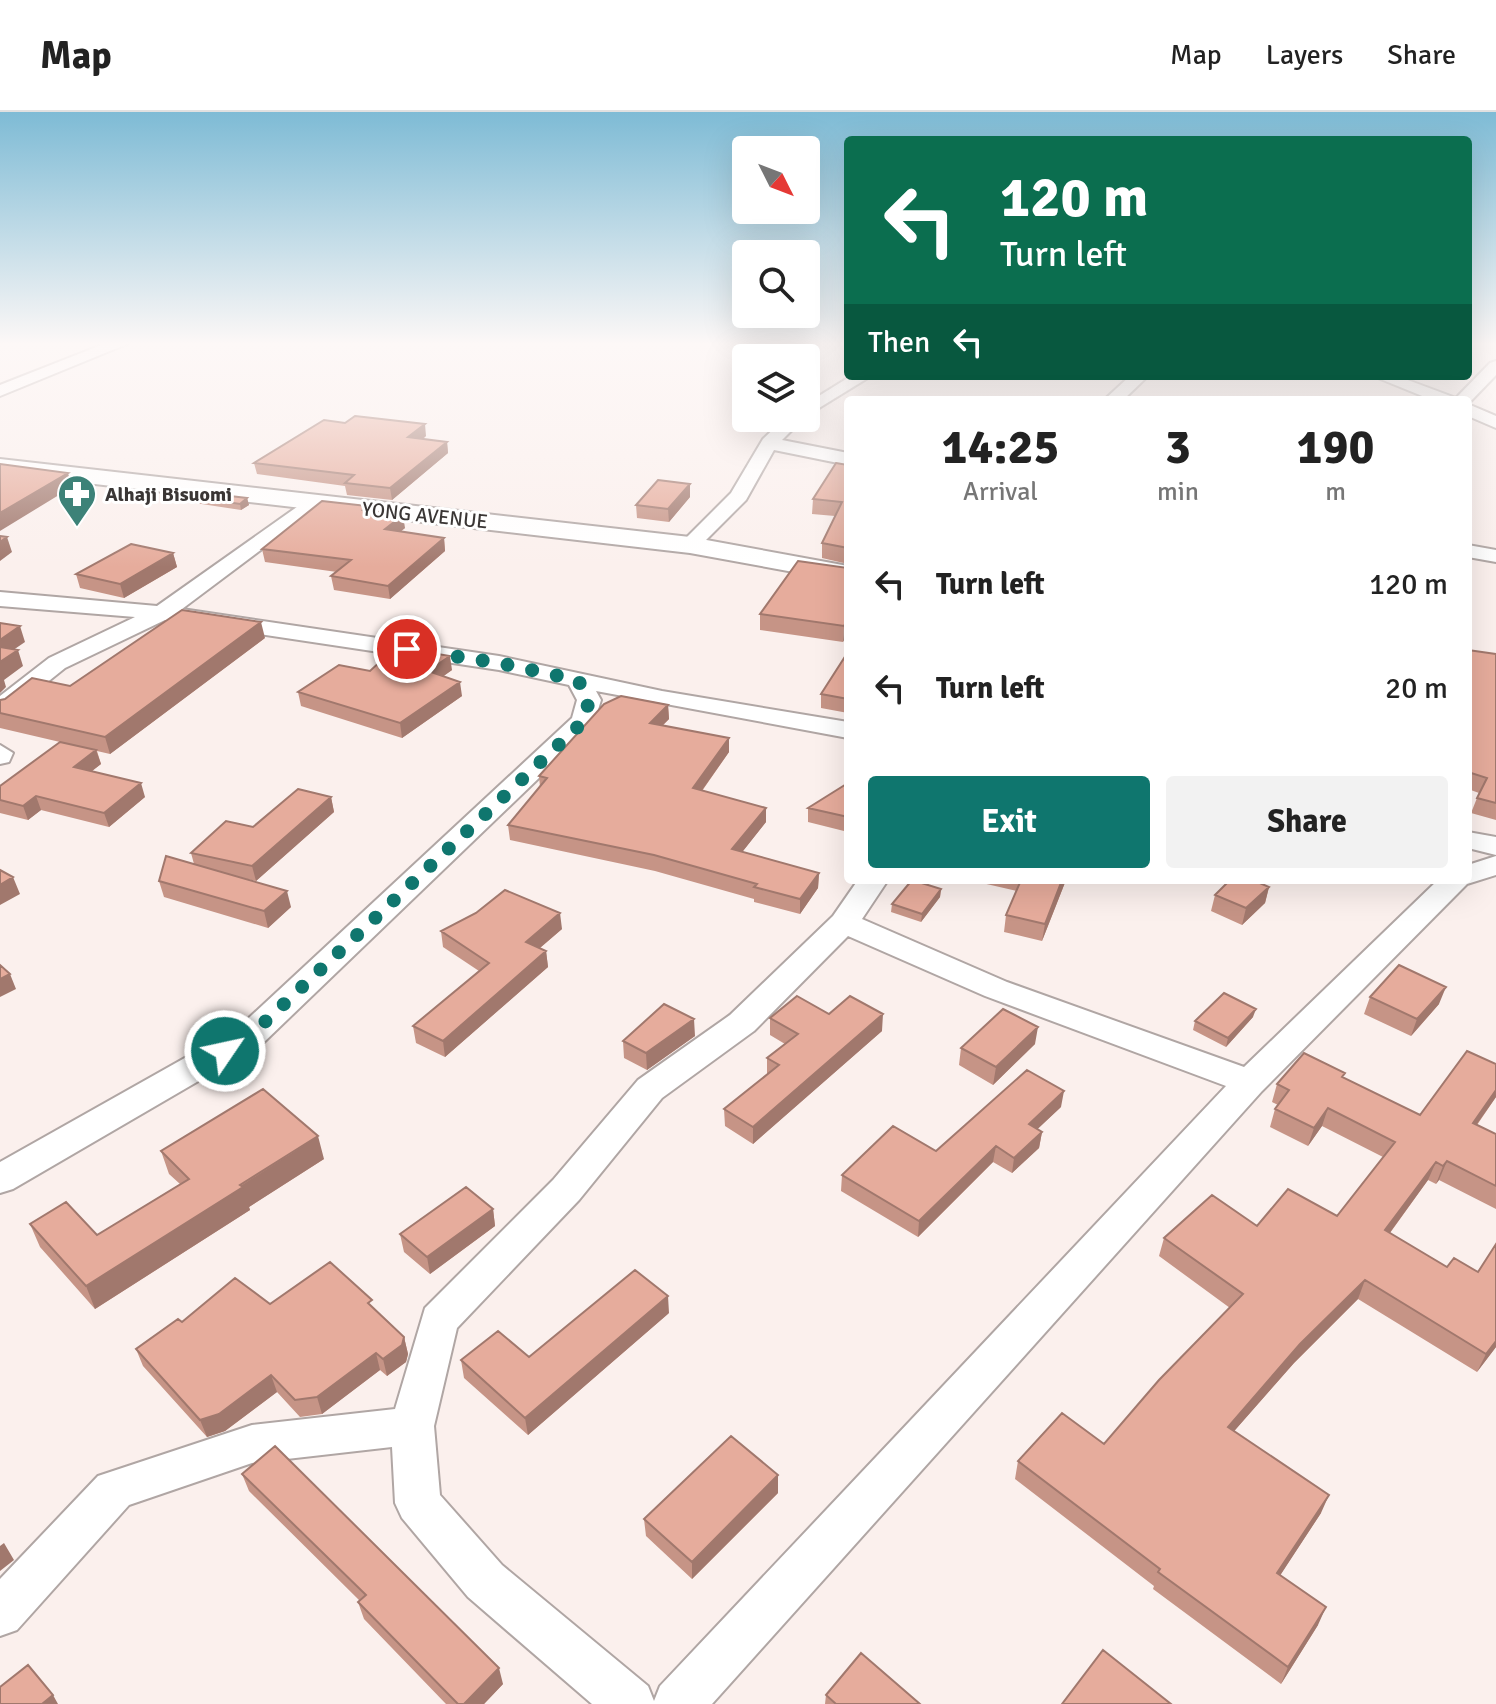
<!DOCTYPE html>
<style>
body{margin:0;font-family:Signika,sans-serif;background:#f2f2f2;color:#222;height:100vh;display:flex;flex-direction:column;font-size:30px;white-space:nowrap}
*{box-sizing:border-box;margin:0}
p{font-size:26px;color:#767676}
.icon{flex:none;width:44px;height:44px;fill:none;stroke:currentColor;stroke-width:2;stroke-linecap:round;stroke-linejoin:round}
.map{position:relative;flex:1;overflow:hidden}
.drawer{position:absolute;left:844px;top:284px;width:628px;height:488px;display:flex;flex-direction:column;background:#fff;border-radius:8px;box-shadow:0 8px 32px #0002}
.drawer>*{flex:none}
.guide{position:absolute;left:844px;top:24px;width:628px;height:244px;border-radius:8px;box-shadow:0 8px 32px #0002;background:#0b6e4f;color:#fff;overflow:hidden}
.needle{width:52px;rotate:132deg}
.fabs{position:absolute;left:732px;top:24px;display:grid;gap:16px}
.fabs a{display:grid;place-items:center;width:88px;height:88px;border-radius:8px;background:#fff;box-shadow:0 8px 32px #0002;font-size:40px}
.pin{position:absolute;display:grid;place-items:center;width:68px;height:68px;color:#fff;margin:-34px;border:4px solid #fff;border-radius:50%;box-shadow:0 2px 8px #0007}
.me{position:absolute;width:88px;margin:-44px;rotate:56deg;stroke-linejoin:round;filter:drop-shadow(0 0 6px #0008)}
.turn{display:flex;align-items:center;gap:28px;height:168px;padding:0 24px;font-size:36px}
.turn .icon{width:104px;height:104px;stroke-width:2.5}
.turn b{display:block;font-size:56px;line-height:68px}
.then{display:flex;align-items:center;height:76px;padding:0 24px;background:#0003;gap:16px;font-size:30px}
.eta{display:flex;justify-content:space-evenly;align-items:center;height:136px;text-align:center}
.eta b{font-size:48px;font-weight:700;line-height:56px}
.button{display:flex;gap:16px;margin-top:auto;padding:16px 24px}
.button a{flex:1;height:92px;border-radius:8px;background:#0f766e;color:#fff;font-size:32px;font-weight:700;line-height:92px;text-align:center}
.button a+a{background:#f2f2f2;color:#222}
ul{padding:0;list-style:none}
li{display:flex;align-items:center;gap:24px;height:104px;padding:0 24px}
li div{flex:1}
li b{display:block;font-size:30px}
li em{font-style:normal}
header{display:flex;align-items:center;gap:48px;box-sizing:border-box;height:112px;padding:0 40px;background:#fff;border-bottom:2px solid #e0e0e0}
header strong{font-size:38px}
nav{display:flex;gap:44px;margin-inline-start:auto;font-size:28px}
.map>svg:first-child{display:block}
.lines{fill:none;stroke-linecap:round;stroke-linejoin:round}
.minor-casing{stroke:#b0a6a4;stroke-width:4}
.tertiary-casing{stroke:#b0a6a4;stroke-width:4}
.minor{fill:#fff;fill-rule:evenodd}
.tertiary{fill:#fff;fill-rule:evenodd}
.wall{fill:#c69486}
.shaded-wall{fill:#a1786d}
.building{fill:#e6ac9c;stroke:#a1786d;stroke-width:2}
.route{stroke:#0f766e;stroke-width:14;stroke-dasharray:0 25.2}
.labels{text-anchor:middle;stroke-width:6;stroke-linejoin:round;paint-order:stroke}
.far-poi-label{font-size:20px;font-weight:bold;fill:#3a3635;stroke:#fff;text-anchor:start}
.far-street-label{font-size:20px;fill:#3a3635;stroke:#fff}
</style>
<header>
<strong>Map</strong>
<nav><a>Map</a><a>Layers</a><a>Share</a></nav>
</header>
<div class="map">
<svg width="1496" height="1592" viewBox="0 0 1496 1592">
<rect width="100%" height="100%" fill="#fbf0ed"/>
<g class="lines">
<defs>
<path id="minor" d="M 104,232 L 127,232 L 0,284 L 0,273 Z
M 1496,249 L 1496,263 L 1468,292 L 1496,304 L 1496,316 L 1468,304 L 1468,288 L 1432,288 L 1373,264 L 1397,264 L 1456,286 L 1490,251 Z
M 851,264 L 871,264 L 806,304 L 806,292 Z
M 1130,264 L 1148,264 L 1123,288 L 1104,288 Z
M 785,306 L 804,306 L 782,328 L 848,341 L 848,353 L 774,338 L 746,388 L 697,437 L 683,437 L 680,433 L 683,429 L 731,381 L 763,327 Z
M 311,385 L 318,387 L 321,391 L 318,395 L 182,497 L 499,544 L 662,579 L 848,610 L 848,626 L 596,579 L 601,588 L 593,614 L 262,932 L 13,1077 L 0,1081 L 0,1050 L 238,916 L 572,606 L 577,588 L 569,573 L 499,558 L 165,508 L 65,556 L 9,601 L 0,603 L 0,584 L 49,546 L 135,505 L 0,494 L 0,480 L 157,494 Z
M 1468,433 L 1496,438 L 1496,450 L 1468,445 Z
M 0,633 L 13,641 L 9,650 L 0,652 Z
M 1468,720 L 1496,725 L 1496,743 L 1468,736 Z
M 1496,744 L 1496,763 L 1467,772 L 1262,979 L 712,1592 L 592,1592 L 468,1485 L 402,1406 L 395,1391 L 392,1335 L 252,1351 L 129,1393 L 17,1518 L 0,1524 L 0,1467 L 98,1364 L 252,1313 L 395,1297 L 425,1196 L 553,1068 L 638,968 L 730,903 L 833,804 L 858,768 L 888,768 L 862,807 L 1007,870 L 1244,955 L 1438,768 L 1468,768 L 1468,753 ZM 848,824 L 985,884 L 1226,974 L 660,1574 L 654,1589 L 648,1574 L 502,1453 L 440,1383 L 434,1314 L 457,1216 L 579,1088 L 662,986 L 754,919 Z"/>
<path id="tertiary" d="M 0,347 L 690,425 L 848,454 L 848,470 L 690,441 L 0,361 Z"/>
</defs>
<use href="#minor" class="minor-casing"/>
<use href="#tertiary" class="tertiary-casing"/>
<use href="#minor" class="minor"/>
<use href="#tertiary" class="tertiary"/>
</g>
<path class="wall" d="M 426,324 L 423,327 L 447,330 L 448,341 L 392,388 L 347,383 L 345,374 L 257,362 L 254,351 Z
M 848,353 L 848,452 L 822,446 L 822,431 L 835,404 L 812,402 L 813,387 Z
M 173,382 L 247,386 L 249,393 L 241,398 L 175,388 Z
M 690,385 L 669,410 L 637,406 L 636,393 Z
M 368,398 L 405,416 L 400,420 L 444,426 L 445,439 L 390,487 L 334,478 L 331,464 L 337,460 L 265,450 L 262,437 Z
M 173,441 L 177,455 L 124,486 L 80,476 L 76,462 Z
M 848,456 L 843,530 L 760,518 L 760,502 Z
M 265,526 L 110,642 L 97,639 L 101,652 L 92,659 L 145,685 L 109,715 L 41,698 L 28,708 L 0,701 L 0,674 L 60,630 L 0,616 L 0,601 L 70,574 Z
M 1468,538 L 1496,542 L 1496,708 L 1471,701 L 1479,681 L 1468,677 Z
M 848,540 L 848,601 L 821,596 L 821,582 Z
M 452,558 L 443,564 L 462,584 L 402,626 L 301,594 L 298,580 L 370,559 Z
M 668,593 L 669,607 L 663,613 L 729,640 L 702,679 L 766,696 L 766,710 L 742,740 L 819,761 L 818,776 L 800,802 L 754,790 L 754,787 L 655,759 L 510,728 L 508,713 L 540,675 L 539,664 Z
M 848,671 L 848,720 L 808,710 L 808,696 Z
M 331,685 L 334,700 L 256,769 L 242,766 L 291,795 L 268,816 L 164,785 L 159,769 L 194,752 L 191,741 L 253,715 Z
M 969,768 L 1066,768 L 1042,829 L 1004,820 L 1006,803 L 1017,779 Z
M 1269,775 L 1265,791 L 1242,813 L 1211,799 L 1215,783 Z
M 941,777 L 940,785 L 921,810 L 891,800 L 892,792 Z
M 562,817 L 540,836 L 546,839 L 548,855 L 445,945 L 416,931 L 413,914 L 479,859 L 443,835 L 441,819 Z
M 1370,885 L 1439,892 L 1411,924 L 1364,902 Z
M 829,902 L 882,919 L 753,1032 L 725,1014 L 724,997 L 767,962 L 767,946 L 785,932 L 770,923 L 770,906 Z
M 1253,905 L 1226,935 L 1193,918 L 1195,909 Z
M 695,924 L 647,958 L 624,946 L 623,929 Z
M 1035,932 L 993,973 L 959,953 L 961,936 Z
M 1496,952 L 1496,985 L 1477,1013 L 1496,1022 L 1496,1097 L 1439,1068 L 1436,1072 L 1428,1068 L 1390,1121 L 1447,1155 L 1478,1160 L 1496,1132 L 1496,1235 L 1477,1260 L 1358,1187 L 1294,1251 L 1234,1319 L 1321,1401 L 1280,1463 L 1318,1513 L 1281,1572 L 1153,1477 L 1154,1474 L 1015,1367 L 1018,1349 L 1104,1332 L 1230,1196 L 1159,1144 L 1164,1126 L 1337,1104 L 1383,1045 L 1322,1014 L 1308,1034 L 1270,1015 L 1275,997 L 1278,993 L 1272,990 L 1277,972 L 1344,966 L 1420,1003 Z
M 1061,995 L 1037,1017 L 1042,1020 L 1039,1036 L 1012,1061 L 993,1050 L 918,1125 L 841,1079 L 842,1063 L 936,1039 Z
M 161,1039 L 324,1047 L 249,1095 L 250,1098 L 95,1197 L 40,1135 L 30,1112 L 97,1123 L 180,1072 L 169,1062 Z
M 493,1097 L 495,1114 L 430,1162 L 404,1140 L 400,1122 Z
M 270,1192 L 375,1197 L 404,1225 L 408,1242 L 406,1250 L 387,1264 L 380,1258 L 322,1302 L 300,1305 L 277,1280 L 225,1319 L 207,1325 L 143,1254 L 136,1237 L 182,1210 Z
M 669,1201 L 528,1323 L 464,1266 L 461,1248 L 529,1245 Z
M 242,1362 L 503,1572 L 484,1592 L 446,1592 L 364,1507 L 358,1490 L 360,1489 L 249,1379 Z
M 778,1381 L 692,1467 L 646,1424 L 644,1407 Z
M 826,1583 L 920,1592 L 825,1592 Z"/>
<path class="shaded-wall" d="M 425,312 L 426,324 L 409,337 L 408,325 Z
M 447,330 L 448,341 L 392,388 L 390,376 Z
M 68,361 L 72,375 L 0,419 L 0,401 Z
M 690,372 L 690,385 L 669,410 L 668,397 Z
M 247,386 L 249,393 L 241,398 L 240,392 Z
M 403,403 L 405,416 L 387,430 L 385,417 Z
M 7,425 L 12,440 L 0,449 L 0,430 Z
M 444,426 L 445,439 L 390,487 L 388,474 Z
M 173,441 L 177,455 L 124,486 L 120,472 Z
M 848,507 L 848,522 L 843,530 L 844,514 Z
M 261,510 L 265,526 L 110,642 L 105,625 Z
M 20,514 L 25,530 L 0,547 L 0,528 Z
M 18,538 L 23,554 L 4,568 L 6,575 L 0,581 L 0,550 Z
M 450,544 L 452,558 L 430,574 L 428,559 Z
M 460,570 L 462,584 L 402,626 L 400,611 Z
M 668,593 L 669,607 L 651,625 L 650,611 Z
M 729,626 L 729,640 L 693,691 L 693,676 Z
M 96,638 L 101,652 L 79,669 L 74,655 Z
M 141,671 L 145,685 L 109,715 L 104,701 Z
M 36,684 L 41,698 L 28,708 L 23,694 Z
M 331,685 L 334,700 L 256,769 L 252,754 Z
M 766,696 L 766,710 L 732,753 L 732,737 Z
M 819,761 L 818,776 L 800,802 L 800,787 Z
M 13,765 L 20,782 L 0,793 L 0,773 Z
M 1062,768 L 1066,768 L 1042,829 L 1045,812 Z
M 1269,775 L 1265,791 L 1242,813 L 1246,796 Z
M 941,777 L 940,785 L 921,810 L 922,802 Z
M 287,779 L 291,795 L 268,816 L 264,799 Z
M 560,801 L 562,817 L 528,846 L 526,830 Z
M 546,839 L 548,855 L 445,945 L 443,929 Z
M 10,862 L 16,877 L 0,885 L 0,867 Z
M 1446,875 L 1439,892 L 1411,924 L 1417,907 Z
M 1256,897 L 1253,905 L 1226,935 L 1228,926 Z
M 883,902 L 882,919 L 753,1032 L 753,1015 Z
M 694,907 L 695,924 L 647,958 L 646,941 Z
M 1038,915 L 1035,932 L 993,973 L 996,955 Z
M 1496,978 L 1496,985 L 1465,1029 L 1473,1011 Z
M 1064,979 L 1061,995 L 1026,1028 L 1029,1012 Z
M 1328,996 L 1322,1014 L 1308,1034 L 1314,1016 Z
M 1042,1020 L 1039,1036 L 1012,1061 L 1014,1046 Z
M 318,1024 L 324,1047 L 249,1095 L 250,1098 L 95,1197 L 86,1174 Z
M 996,1034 L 993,1050 L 918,1125 L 919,1109 Z
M 1447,1049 L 1439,1068 L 1436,1072 L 1443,1054 Z
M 1436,1050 L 1428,1068 L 1378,1137 L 1385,1118 Z
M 493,1097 L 495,1114 L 430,1162 L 427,1145 Z
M 1365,1168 L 1358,1187 L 1294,1251 L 1222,1333 L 1228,1315 L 1300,1232 Z
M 668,1184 L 669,1201 L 528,1323 L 525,1306 Z
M 404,1225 L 408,1242 L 406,1250 L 387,1264 L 383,1247 Z
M 1496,1229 L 1496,1235 L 1477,1260 L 1486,1242 Z
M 376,1241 L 380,1258 L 322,1302 L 317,1285 Z
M 271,1263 L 277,1280 L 225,1319 L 207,1325 L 200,1308 Z
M 778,1363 L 778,1381 L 692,1467 L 692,1450 Z
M 1329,1383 L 1321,1401 L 1270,1479 L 1277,1461 Z
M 4,1431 L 14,1448 L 0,1459 L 0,1434 Z
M 1326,1495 L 1318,1513 L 1281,1572 L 1288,1555 Z
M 499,1556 L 503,1572 L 484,1592 L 464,1592 Z
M 53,1583 L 58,1592 L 42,1592 Z"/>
<path class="building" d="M 355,304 L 425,312 L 408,325 L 447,330 L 390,376 L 345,371 L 354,363 L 254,351 L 324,308 L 345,311 Z
M 836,351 L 848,353 L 848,436 L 822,431 L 842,390 L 813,387 Z
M 0,352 L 68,361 L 0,401 Z
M 658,368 L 690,372 L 668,397 L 636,393 Z
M 179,378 L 247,386 L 240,392 L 173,382 Z
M 322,389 L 367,394 L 363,398 L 403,403 L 385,417 L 444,426 L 388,474 L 331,464 L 351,448 L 262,437 Z
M 0,424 L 7,425 L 0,430 Z
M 131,432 L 173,441 L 120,472 L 76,462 Z
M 798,449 L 848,456 L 848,507 L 844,514 L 760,502 Z
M 182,498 L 261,510 L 105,625 L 0,601 L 0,588 L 5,587 L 32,566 L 70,574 Z
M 0,511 L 20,514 L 0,528 Z
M 0,535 L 18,538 L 0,550 Z
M 396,535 L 450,544 L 428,559 L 460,570 L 400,611 L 298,580 L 339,553 L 370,559 Z
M 1468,538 L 1496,542 L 1496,691 L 1477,686 L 1487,666 L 1468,660 Z
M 848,540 L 848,587 L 821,582 Z
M 621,584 L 668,593 L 650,611 L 729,626 L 693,676 L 766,696 L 732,737 L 819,761 L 800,787 L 754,775 L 757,772 L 654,743 L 508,713 L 547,666 L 539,664 L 604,592 Z
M 60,630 L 96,638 L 74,655 L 141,671 L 104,701 L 36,684 L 23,694 L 0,688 L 0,674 Z
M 848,671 L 848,705 L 808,696 Z
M 298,677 L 331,685 L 252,754 L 191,741 L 226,709 L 253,715 Z
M 166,744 L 287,779 L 264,799 L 159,769 Z
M 0,758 L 13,765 L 0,773 Z
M 912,768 L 941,777 L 922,802 L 892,792 Z
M 1021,768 L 1062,768 L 1045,812 L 1006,803 Z
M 1230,768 L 1253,768 L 1269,775 L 1246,796 L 1215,783 Z
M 505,778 L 560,801 L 526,830 L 546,839 L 443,929 L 413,914 L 489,851 L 441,819 L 476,801 Z
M 0,853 L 10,862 L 0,867 Z
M 1399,853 L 1446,875 L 1417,907 L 1370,885 Z
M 1224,881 L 1256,897 L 1228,926 L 1195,909 Z
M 797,884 L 829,902 L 850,884 L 883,902 L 753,1015 L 724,997 L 779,953 L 767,946 L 798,922 L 770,906 Z
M 664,892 L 694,907 L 646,941 L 623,929 Z
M 1003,897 L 1038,915 L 996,955 L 961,936 Z
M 1467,939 L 1496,952 L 1496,978 L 1473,1011 L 1496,1022 L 1496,1074 L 1447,1049 L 1443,1054 L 1436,1050 L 1385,1118 L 1447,1155 L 1454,1146 L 1478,1160 L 1496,1132 L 1496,1229 L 1486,1242 L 1365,1168 L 1300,1232 L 1228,1315 L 1329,1383 L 1277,1461 L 1326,1495 L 1288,1555 L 1158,1460 L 1160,1457 L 1018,1349 L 1062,1301 L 1104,1332 L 1159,1268 L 1243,1182 L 1164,1126 L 1212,1083 L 1257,1114 L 1288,1077 L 1337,1104 L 1395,1030 L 1328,996 L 1314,1016 L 1275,997 L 1289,978 L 1277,972 L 1304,941 L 1345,961 L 1342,965 L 1420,1003 Z
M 1027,958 L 1064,979 L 1029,1012 L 1042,1020 L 1014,1046 L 996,1034 L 919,1109 L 842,1063 L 893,1014 L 936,1039 Z
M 263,977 L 318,1024 L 240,1073 L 243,1075 L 86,1174 L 30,1112 L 66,1090 L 97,1123 L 189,1067 L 161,1039 Z
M 466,1075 L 493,1097 L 427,1145 L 400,1122 Z
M 330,1150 L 372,1188 L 368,1191 L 404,1225 L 402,1233 L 383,1247 L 376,1241 L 317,1285 L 295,1288 L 271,1263 L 219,1302 L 200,1308 L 136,1237 L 178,1207 L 182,1210 L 235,1166 L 270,1192 Z
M 635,1158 L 668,1184 L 525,1306 L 461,1248 L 498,1219 L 529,1245 Z
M 731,1324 L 778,1363 L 692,1450 L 644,1407 Z
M 275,1334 L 499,1556 L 464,1592 L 458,1592 L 358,1490 L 366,1483 L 242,1362 Z
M 1103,1538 L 1171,1592 L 1062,1592 Z
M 861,1541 L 920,1592 L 836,1592 L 826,1583 Z
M 28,1553 L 53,1583 L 42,1592 L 0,1592 L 0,1575 Z"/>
<linearGradient id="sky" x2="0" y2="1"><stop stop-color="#7ebbd5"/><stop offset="0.51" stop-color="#fdf8f7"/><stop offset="1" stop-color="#fdf8f7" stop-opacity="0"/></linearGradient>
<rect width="1496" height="455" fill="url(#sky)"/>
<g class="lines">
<path class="route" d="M 225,939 L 250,924 L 584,609 L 589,588 L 578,568 L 499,551 L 407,537"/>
</g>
<defs>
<symbol id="pharmacy-pin" viewBox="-11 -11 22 30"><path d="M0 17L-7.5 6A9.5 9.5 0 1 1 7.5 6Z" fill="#3d8278" stroke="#fff"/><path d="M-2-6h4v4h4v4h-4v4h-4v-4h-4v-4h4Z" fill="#fff"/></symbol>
</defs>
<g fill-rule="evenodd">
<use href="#pharmacy-pin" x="55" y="360" width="44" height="60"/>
</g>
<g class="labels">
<g class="far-poi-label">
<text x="105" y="389">Alhaji Bisuomi</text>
</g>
<g class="far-street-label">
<text transform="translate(425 403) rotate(6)" y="7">YONG AVENUE</text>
</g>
</g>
</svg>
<div class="fabs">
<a><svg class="needle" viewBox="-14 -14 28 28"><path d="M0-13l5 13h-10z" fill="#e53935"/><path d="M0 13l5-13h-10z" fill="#767676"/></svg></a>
<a><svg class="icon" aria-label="search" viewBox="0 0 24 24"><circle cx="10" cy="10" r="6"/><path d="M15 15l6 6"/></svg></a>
<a><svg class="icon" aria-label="layers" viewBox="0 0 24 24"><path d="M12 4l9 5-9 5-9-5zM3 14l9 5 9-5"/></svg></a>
</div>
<div class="pin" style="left:407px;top:537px;background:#d93025"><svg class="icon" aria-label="arrive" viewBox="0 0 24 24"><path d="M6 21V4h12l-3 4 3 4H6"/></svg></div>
<svg class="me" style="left:225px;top:939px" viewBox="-20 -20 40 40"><circle r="17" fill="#0f766e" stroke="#fff" stroke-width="3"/><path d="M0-11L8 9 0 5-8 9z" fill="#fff"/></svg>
<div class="guide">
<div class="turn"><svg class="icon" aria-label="left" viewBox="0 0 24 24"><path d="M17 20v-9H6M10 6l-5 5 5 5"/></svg><div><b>120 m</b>Turn left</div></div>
<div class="then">Then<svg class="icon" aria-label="left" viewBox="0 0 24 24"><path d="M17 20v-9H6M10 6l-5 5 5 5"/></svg></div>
</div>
<section class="drawer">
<div class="eta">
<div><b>14:25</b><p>Arrival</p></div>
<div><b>3</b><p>min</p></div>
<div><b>190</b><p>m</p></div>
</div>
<ul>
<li><svg class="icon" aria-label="left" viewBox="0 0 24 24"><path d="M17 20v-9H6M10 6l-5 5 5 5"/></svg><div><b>Turn left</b></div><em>120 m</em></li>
<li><svg class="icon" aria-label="left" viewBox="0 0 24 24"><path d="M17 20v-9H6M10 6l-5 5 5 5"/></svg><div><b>Turn left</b></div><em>20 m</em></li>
</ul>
<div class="button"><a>Exit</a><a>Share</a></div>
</section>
</div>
